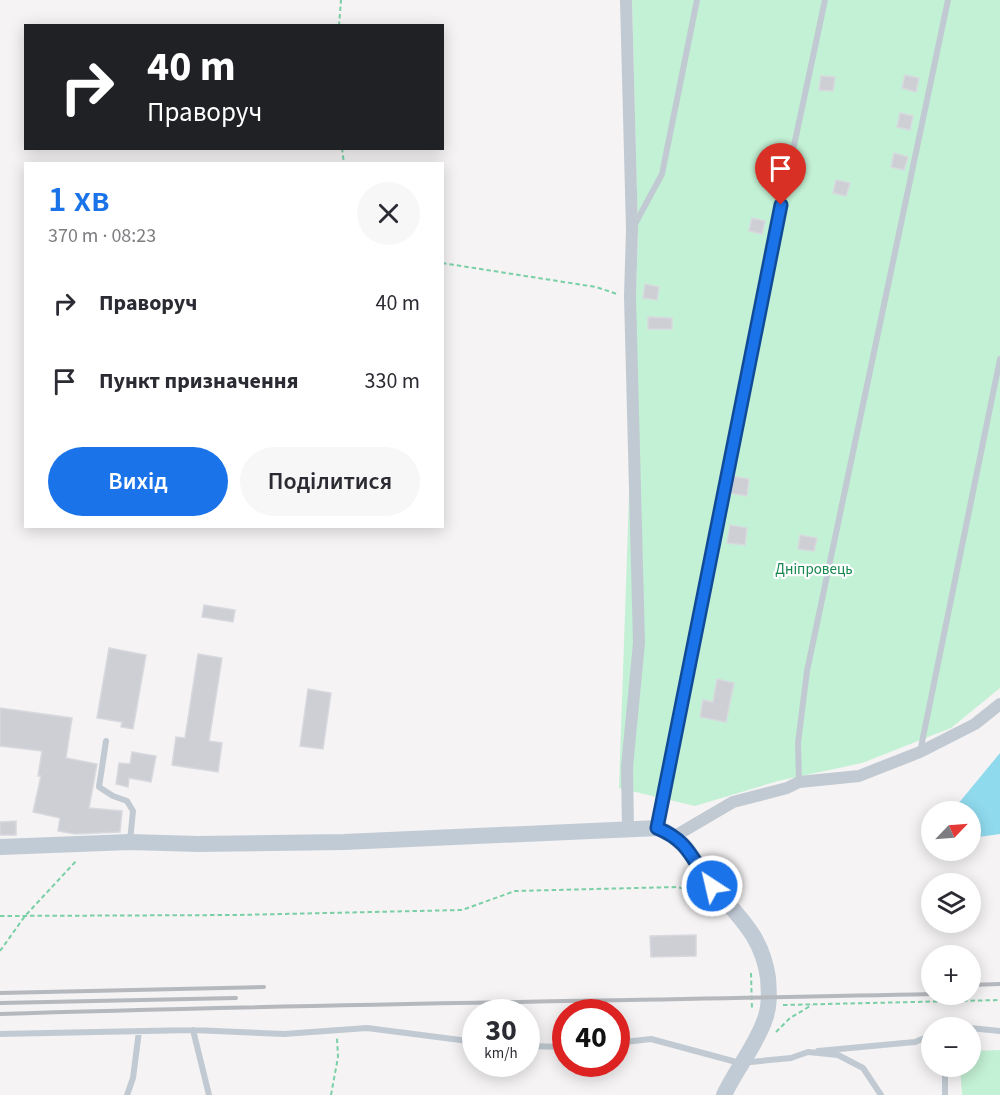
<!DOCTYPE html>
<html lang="uk">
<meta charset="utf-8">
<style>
body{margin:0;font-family:"Source Sans 3",sans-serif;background:#f7f7f7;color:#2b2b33;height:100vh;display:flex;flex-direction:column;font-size:22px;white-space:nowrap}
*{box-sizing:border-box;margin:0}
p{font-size:20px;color:#7c7c81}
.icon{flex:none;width:33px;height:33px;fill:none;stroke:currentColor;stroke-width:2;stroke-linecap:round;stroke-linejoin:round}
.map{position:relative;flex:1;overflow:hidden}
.side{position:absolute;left:24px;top:162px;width:420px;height:366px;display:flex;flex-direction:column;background:#fff;border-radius:0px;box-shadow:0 3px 15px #0003}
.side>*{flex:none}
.hud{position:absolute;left:24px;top:24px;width:420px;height:126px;border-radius:0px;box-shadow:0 3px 15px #0003;background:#202124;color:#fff;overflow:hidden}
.needle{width:39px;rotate:65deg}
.fabs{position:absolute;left:921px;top:801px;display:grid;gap:12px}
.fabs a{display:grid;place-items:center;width:60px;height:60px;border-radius:50%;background:#fff;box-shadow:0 3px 15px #0003;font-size:30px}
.speed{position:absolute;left:462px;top:999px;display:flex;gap:12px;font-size:30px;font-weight:700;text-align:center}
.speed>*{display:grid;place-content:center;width:78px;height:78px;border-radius:50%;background:#fff;box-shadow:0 3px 15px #0003;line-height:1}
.speed small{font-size:15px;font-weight:400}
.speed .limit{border:9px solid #d22;background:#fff;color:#111}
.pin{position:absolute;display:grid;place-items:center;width:51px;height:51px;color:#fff;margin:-62px -26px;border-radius:50% 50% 50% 0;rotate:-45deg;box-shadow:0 0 6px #0007}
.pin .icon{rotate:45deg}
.me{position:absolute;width:66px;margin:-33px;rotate:325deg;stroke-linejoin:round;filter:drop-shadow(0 0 4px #0008)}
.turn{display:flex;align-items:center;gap:21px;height:126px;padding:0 24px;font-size:27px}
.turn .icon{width:78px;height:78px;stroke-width:2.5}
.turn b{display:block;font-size:42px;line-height:51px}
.round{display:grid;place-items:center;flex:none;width:63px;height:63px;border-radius:32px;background:#f7f7f7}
.summary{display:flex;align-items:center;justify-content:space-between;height:102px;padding:0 24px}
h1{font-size:36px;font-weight:600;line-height:45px;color:#1a73e8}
.action{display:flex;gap:12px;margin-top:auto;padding:12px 24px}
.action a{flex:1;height:69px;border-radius:36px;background:#1a73e8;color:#fff;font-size:24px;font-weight:600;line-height:69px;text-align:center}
.action a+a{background:#f7f7f7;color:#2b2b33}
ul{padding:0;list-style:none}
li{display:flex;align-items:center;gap:18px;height:78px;padding:0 24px}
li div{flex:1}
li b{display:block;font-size:22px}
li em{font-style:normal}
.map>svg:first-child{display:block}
.green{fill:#c3f1d5}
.water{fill:#90daee}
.building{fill:#cdcfd5;stroke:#d7d9de;stroke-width:1.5}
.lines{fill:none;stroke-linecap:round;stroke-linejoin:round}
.path{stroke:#7ad0a6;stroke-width:2;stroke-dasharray:4.5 3;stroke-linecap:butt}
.lane{stroke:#c1cad2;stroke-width:6}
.street{stroke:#c1cad2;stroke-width:12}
.secondary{stroke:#c1cbd6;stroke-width:16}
.rail{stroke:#b5b8bd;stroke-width:4}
.route-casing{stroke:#114b97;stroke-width:15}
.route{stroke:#1a73e8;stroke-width:10}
.labels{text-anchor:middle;stroke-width:4.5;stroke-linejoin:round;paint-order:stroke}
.park-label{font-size:15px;fill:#17864f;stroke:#fff}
</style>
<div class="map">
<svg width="1000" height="1095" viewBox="0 0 1000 1095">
<rect width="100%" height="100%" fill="#f5f3f3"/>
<path class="green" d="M 632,0 L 1000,0 L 1000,688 L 951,728 L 862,763 L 778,781 L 695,806 L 619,788 L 638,235 Z
M 1000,1050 L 1000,1095 L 962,1095 L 960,1067 L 970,1066 L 971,1051 Z"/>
<path class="water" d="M 1000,753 L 1000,834 L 971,838 L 970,812 L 953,810 Z"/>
<path class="building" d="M 905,75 L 919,78 L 916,92 L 902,88 Z
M 821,76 L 835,77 L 833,91 L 819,90 Z
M 900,113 L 913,116 L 910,130 L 897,127 Z
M 894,153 L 908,157 L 904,170 L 891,167 Z
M 836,180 L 850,183 L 846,196 L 833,193 Z
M 752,218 L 765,221 L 762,234 L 749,231 Z
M 645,284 L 659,287 L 657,300 L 643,298 Z
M 648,317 L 672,318 L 672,329 L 648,329 Z
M 732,476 L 749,479 L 747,496 L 729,493 Z
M 730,525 L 747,528 L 745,545 L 727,543 Z
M 800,535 L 817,538 L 814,551 L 798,549 Z
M 204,605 L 235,610 L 233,622 L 202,617 Z
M 109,648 L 146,655 L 133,729 L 121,727 L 122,722 L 97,718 Z
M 198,654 L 222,658 L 209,741 L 222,743 L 218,772 L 172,765 L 176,737 L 185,738 Z
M 717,679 L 734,683 L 726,722 L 700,717 L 703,700 L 713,702 Z
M 308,689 L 331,693 L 323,749 L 300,746 Z
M 0,708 L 72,718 L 66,758 L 97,764 L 89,808 L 122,811 L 120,832 L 75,834 L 58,831 L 60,818 L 33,812 L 41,776 L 38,776 L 42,751 L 0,746 Z
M 132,752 L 156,756 L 151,782 L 129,778 L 128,787 L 116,784 L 119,763 L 130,764 Z
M 16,821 L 16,835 L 0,835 L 0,822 Z
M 696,935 L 696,956 L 651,957 L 650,936 Z"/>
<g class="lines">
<path class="path" d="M 339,26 L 341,0
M 342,148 L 344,164
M 442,263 L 596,287 L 617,294
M 0,916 L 238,915 L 462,910 L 515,891 L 677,887 L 697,891
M 0,951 L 25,916 L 77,860
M 751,973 L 752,1009
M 783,1005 L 1000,1000
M 776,1032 L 790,1018 L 812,1005
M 331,1095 L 338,1057 L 337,1038"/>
<path class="lane" d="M 634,226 L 662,174 L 697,0
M 106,741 L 99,787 L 113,796 L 127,801 L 133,811 L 130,841
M 920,752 L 1000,359
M 799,782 L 798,743 L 807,671 L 948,0
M 658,826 L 762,296 L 825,0
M 970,1028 L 1000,1031
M 193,1030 L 209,1095
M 0,1034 L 193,1030 L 284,1034 L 367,1028 L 476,1042
M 616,1043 L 651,1039 L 740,1063 L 791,1058 L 808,1052 L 838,1055 L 863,1068 L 881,1095
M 526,1046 L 566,1047
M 818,1051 L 915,1042 L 932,1035
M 945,1066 L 945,1095
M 127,1095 L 133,1078 L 139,1031"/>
<path class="street" d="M 626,0 L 632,230 L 630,296 L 639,643 L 627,767 L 628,829
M 675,836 L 733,802 L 787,788 L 799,782 L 859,776 L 920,752 L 975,724 L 1000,704"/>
<path class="secondary" d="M 0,847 L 130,842 L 198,844 L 344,842 L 658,828 C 690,842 692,861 713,886 C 739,918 762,935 768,978 C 769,992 770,1006 765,1019 C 756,1046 736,1069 724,1095"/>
<path class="rail" d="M 970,985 L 1000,984
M 0,993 L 264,987
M 0,1003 L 236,998
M 0,1014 C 311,1004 621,1001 932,994"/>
</g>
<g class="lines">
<defs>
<path id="route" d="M 712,886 C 691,860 691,842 657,828 L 781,205"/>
</defs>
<use href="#route" class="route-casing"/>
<use href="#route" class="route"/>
</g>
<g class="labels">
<g class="park-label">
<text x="814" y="574">Дніпровець</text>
</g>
</g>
</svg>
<div class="fabs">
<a><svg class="needle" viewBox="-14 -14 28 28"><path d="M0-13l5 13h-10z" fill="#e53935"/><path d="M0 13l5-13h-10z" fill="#7c7c81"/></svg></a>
<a><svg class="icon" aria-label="layers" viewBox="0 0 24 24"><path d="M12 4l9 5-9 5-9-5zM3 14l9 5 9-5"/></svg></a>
<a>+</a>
<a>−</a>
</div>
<div class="speed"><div>30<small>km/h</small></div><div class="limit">40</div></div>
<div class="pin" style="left:781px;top:205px;background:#d93025"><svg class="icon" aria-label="arrive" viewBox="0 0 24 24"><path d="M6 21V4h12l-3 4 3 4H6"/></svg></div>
<svg class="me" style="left:712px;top:886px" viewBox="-20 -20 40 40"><circle r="17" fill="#1a73e8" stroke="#fff" stroke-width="3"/><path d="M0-11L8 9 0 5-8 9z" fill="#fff"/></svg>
<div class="hud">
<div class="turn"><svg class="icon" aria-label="right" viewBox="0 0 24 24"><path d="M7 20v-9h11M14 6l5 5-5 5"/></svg><div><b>40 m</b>Праворуч</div></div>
</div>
<section class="side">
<div class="summary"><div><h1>1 хв</h1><p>370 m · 08:23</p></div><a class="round"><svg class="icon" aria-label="close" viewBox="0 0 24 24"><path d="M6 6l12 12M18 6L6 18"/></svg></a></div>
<ul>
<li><svg class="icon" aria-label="right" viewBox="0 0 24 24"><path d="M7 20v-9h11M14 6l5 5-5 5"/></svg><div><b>Праворуч</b></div><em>40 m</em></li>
<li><svg class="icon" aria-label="arrive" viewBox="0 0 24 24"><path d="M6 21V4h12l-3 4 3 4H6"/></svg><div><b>Пункт призначення</b></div><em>330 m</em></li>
</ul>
<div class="action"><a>Вихід</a><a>Поділитися</a></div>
</section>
</div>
